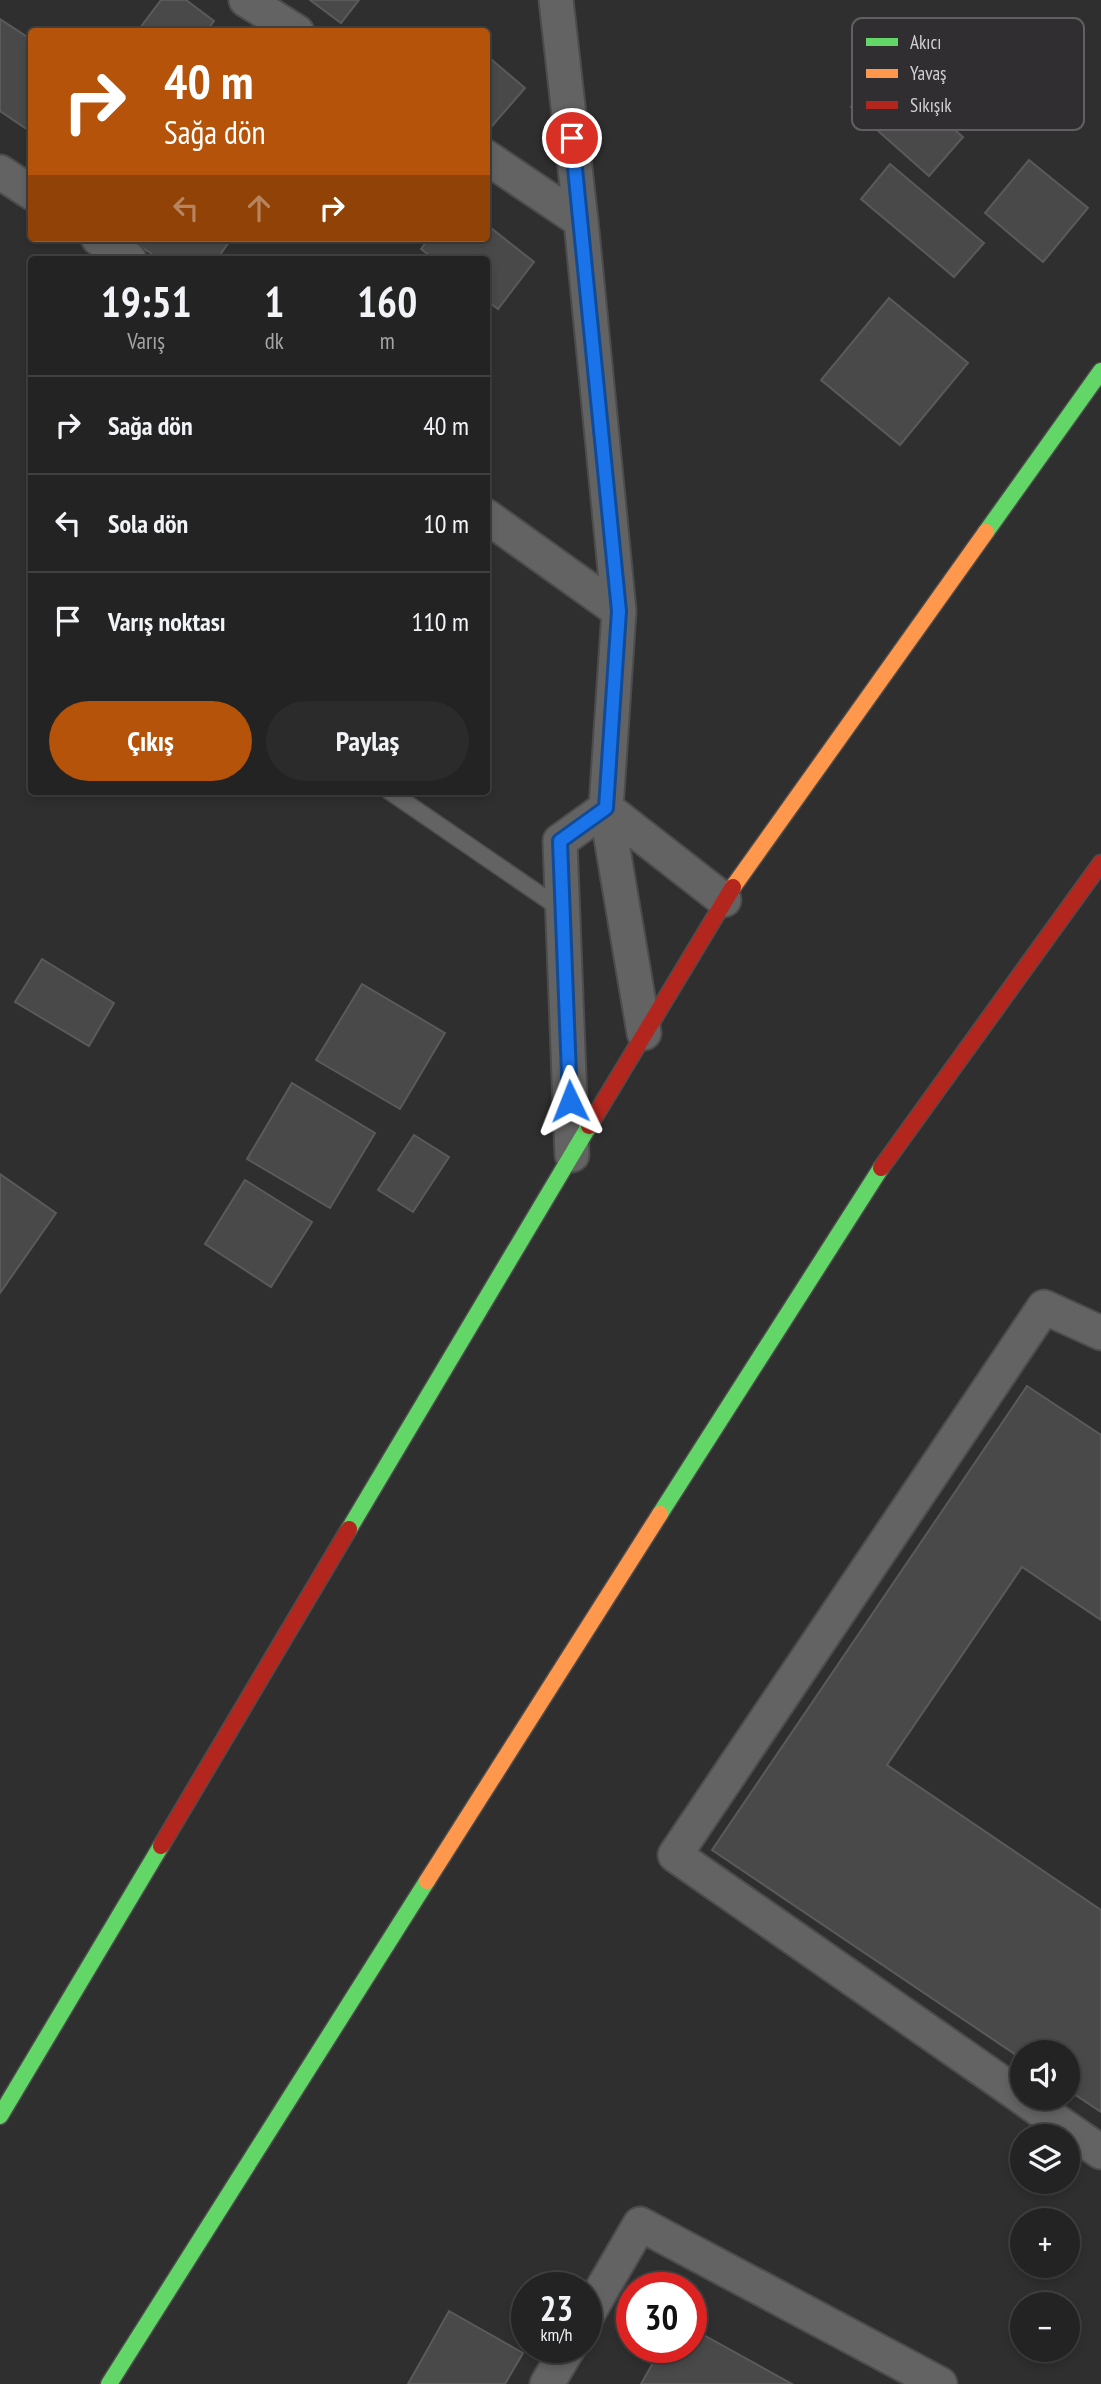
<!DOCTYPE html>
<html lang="tr">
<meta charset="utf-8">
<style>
body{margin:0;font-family:"PT Sans Narrow",sans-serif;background:#2b2b2b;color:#f1f3f6;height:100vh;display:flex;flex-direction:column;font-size:26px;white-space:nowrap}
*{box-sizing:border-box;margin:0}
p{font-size:23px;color:#a3a4a6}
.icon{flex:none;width:38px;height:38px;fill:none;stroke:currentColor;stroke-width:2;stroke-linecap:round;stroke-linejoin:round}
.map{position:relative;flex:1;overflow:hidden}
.details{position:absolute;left:28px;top:256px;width:462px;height:539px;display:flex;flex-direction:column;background:#232323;border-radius:7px;box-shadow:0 4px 10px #0003,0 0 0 2px #404041}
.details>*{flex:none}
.guide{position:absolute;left:28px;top:28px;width:462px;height:214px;border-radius:7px;box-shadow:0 4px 10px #0003,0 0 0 2px #404041;background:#b45309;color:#fff;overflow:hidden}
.buttons{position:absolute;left:1010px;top:2040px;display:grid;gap:14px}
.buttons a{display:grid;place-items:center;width:70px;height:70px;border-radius:50%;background:#232323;box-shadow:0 4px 10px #0003,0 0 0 2px #404041;font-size:35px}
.speed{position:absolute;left:511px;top:2272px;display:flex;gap:14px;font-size:35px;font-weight:700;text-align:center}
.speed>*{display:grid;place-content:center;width:91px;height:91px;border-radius:50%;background:#232323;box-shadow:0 4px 10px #0003,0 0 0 2px #404041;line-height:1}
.speed small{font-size:18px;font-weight:400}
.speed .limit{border:10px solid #d22;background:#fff;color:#111}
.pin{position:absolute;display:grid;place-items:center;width:60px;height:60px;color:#fff;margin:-30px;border:4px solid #fff;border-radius:50%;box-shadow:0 2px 7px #0007}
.me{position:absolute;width:77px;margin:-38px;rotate:358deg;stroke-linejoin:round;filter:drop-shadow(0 0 5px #0008)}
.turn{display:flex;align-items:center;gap:24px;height:147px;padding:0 21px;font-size:32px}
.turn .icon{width:91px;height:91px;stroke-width:2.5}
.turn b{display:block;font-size:49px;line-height:60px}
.lanes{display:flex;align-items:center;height:66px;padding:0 21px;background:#0003;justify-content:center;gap:35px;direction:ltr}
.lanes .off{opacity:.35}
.eta{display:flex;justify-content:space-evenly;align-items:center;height:119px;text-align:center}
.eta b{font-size:42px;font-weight:700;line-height:49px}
.action{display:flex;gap:14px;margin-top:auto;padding:14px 21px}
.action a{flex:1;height:80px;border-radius:42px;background:#b45309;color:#fff;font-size:28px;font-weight:700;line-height:80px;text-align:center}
.action a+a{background:#2b2b2b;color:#f1f3f6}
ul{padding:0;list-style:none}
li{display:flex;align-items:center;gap:21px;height:98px;padding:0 21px;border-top:2px solid #404041}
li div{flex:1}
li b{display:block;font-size:26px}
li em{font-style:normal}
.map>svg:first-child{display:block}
.building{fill:#4a494a;stroke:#5a5a5a;stroke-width:2}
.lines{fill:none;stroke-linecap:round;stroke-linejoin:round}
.lane-casing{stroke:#4c4c4c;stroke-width:19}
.street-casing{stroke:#4c4c4c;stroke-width:37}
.fast-casing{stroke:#4c4c4c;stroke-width:19}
.slow-casing{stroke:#4c4c4c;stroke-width:19}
.jam-casing{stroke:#4c4c4c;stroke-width:19}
.lane{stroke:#646364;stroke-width:16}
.street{stroke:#646364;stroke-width:33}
.fast{stroke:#63d668;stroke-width:16}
.slow{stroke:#ff974d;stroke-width:16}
.jam{stroke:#b3261e;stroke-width:16}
.route-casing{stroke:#114b97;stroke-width:18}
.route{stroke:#1a73e8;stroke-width:12}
.key{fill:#302e30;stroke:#615f61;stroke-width:2}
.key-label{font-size:19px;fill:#d2d1d2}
</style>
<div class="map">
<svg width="1101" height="2384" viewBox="0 0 1101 2384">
<rect width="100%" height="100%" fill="#2f2f2f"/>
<path class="building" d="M 161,0 L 186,0 L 214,21 L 206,32 L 137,32 Z
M 310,0 L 359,0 L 341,23 Z
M 0,19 L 32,40 L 32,126 L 28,130 L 0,111 Z
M 486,55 L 525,88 L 486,133 Z
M 885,68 L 963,137 L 929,176 L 851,107 Z
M 1029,160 L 1088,208 L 1043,262 L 985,213 Z
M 890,164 L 984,243 L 954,277 L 861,199 Z
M 486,224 L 534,262 L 498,309 L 486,300 L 486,259 L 434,259 L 421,249 L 429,238 L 486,238 Z
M 129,238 L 232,238 L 217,259 L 159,259 Z
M 889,298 L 968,363 L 900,445 L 821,380 Z
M 42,959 L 114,1003 L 89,1046 L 15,1002 Z
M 362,984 L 445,1033 L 400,1109 L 316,1060 Z
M 292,1083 L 375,1133 L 330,1208 L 247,1159 Z
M 414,1135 L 449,1157 L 413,1212 L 378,1190 Z
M 0,1174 L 56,1213 L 0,1293 Z
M 245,1180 L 312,1222 L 271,1287 L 205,1244 Z
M 1027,1386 L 1101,1435 L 1101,1620 L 1022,1567 L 887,1765 L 1101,1910 L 1101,2112 L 1068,2090 L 1068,2053 L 1022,2053 L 1022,2059 L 712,1850 Z
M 449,2311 L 523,2353 L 505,2384 L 408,2384 Z
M 691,2328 L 792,2384 L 641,2384 L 662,2347 L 691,2347 Z"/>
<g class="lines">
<defs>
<path id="lane" d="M 389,791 L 561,909"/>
<path id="street" d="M 246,0 L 297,32
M 556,0 L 581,221 L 619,611 L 606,808 L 724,900
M 486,157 L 581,221
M 0,172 L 32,193
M 98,238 L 129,259
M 486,516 L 619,611
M 572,1155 L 560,841 L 606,808 L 644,1033
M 1022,2097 L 675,1855 L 1044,1307 L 1101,1333
M 1023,2098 L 1101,2152
M 586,2317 L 640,2224 L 940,2384
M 547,2384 L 569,2347"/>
<path id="fast" d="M 986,532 L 1101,371
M 660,1514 L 881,1168
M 349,1529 L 589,1126
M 0,2116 L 161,1846
M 109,2384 L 427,1881"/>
<path id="slow" d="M 733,887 L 986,532
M 427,1881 L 660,1514"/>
<path id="jam" d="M 589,1126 L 733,887
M 881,1168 L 1101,863
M 161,1846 L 349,1529"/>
</defs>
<use href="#lane" class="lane-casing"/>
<use href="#street" class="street-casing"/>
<use href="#fast" class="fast-casing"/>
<use href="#slow" class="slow-casing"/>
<use href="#jam" class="jam-casing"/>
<use href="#lane" class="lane"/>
<use href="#street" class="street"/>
<use href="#fast" class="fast"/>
<use href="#slow" class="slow"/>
<use href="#jam" class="jam"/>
</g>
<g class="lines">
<defs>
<path id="route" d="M 570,1101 L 560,841 L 606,808 L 619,611 L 572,138"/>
</defs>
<use href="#route" class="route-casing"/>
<use href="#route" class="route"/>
</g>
<rect x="852" y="18" width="232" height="112" rx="10" class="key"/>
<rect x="866" y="38" width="32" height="8" fill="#63d668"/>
<rect x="866" y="69" width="32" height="9" fill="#ff974d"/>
<rect x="866" y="101" width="32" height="8" fill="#b3261e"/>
<g class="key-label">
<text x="910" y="49">Akıcı</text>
<text x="910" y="80">Yavaş</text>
<text x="910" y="112">Sıkışık</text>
</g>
</svg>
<div class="buttons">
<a><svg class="icon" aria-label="sound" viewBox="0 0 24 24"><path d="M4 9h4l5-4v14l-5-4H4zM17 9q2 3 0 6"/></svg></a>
<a><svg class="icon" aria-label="layers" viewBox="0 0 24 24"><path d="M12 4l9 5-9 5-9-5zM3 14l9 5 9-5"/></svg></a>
<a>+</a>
<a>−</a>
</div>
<div class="speed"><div>23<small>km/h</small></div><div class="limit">30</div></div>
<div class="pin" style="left:572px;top:138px;background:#d93025"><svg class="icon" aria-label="arrive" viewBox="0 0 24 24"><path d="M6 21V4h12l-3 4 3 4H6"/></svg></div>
<svg class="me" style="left:570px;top:1101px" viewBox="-20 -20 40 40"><path d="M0-17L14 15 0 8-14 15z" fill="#1a73e8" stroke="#fff" stroke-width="4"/></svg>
<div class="guide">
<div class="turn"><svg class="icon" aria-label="right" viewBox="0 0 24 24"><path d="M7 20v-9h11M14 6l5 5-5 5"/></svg><div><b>40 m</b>Sağa dön</div></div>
<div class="lanes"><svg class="icon off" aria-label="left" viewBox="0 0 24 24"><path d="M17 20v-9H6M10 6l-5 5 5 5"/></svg><svg class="icon off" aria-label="ahead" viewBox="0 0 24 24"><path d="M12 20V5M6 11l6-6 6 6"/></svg><svg class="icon" aria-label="right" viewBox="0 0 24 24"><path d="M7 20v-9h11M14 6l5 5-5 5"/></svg></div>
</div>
<section class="details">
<div class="eta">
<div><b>19:51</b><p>Varış</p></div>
<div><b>1</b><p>dk</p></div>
<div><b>160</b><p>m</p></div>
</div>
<ul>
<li><svg class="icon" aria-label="right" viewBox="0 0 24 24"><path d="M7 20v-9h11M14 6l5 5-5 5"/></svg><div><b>Sağa dön</b></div><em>40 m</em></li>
<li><svg class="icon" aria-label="left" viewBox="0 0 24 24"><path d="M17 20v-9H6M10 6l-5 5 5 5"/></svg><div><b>Sola dön</b></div><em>10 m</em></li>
<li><svg class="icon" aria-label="arrive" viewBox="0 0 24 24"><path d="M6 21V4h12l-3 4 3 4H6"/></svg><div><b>Varış noktası</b></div><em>110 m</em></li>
</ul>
<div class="action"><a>Çıkış</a><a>Paylaş</a></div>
</section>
</div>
